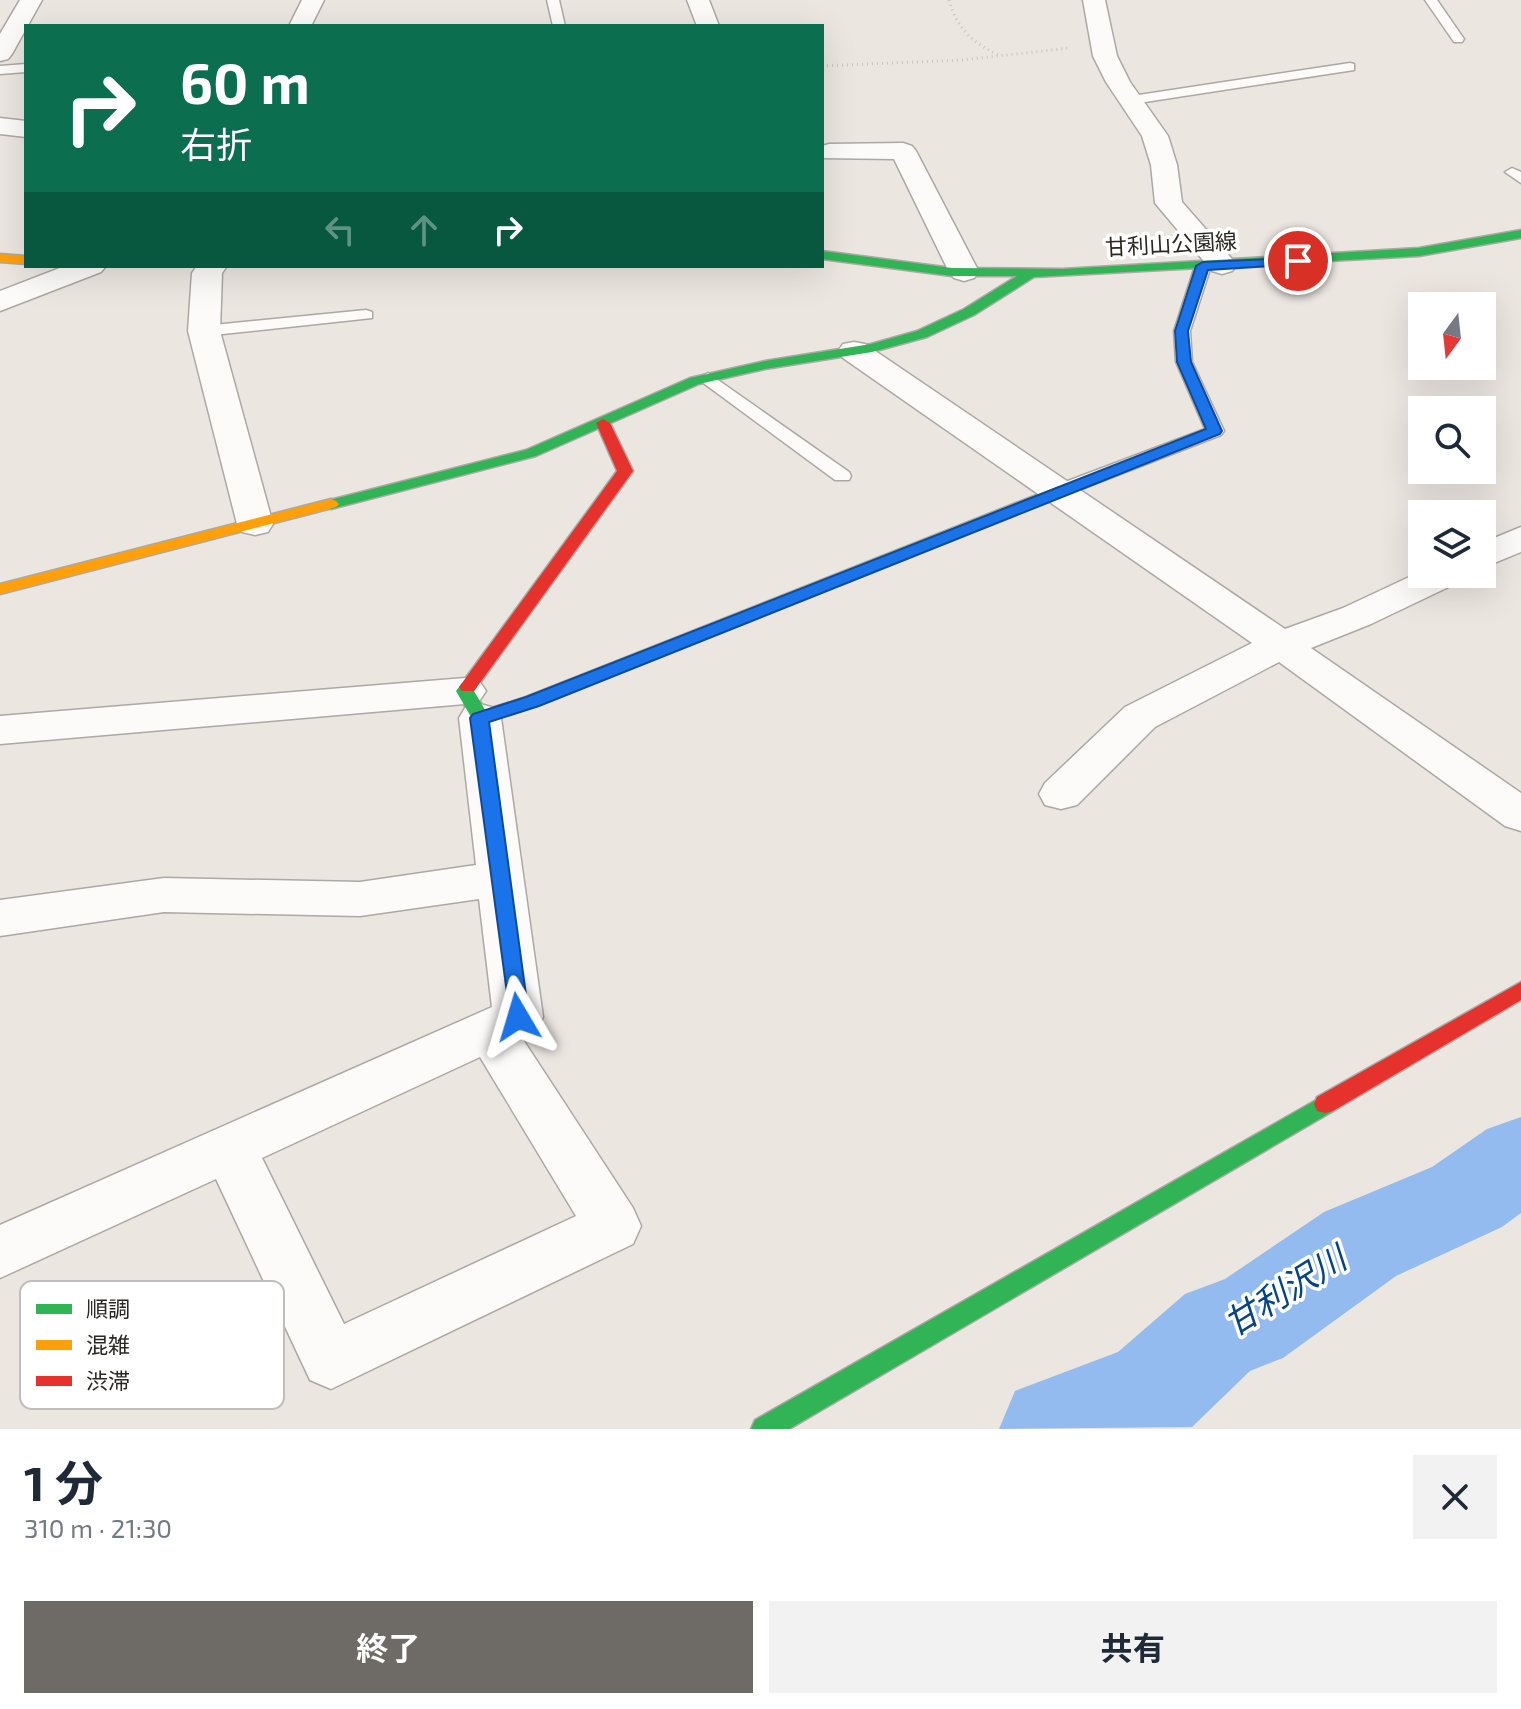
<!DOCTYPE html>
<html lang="ja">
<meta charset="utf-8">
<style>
body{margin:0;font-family:"Exo 2","Noto Sans JP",sans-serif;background:#f2f2f3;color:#1f2937;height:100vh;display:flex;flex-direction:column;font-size:30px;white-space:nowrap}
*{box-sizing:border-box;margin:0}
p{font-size:26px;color:#747a83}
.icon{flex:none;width:44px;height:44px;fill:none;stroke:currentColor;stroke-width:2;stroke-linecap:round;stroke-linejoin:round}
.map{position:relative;height:1429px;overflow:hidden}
.panel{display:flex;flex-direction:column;background:#fff;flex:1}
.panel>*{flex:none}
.guide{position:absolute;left:24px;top:24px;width:800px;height:244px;border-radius:0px;box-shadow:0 8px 32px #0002;background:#0b6e4f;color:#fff;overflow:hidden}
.needle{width:52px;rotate:195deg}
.buttons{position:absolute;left:1408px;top:292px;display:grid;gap:16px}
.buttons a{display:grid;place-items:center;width:88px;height:88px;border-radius:0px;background:#fff;box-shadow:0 8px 32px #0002;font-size:40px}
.pin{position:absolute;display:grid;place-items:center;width:68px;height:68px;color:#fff;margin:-34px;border:4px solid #fff;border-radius:50%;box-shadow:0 2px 8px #0007}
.me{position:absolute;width:88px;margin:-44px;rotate:353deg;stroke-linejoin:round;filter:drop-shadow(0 0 6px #0008)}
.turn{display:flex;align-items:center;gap:28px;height:168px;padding:0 24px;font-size:36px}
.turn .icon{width:104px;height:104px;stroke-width:2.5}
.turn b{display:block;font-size:56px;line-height:68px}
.lanes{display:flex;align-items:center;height:76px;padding:0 24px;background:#0003;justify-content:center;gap:40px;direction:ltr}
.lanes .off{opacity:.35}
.round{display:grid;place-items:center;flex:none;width:84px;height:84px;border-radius:0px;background:#f2f2f3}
.overview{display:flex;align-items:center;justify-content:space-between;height:136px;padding:0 24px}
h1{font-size:48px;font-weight:700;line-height:60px}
.primary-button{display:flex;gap:16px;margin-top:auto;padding:16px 24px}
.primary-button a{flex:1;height:92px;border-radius:0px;background:#6e6a66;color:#fff;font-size:32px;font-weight:700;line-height:92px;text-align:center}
.primary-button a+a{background:#f2f2f3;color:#1f2937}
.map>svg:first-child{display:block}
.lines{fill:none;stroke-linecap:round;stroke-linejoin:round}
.river{fill:#93bbef;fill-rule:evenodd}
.lane-casing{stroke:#aca8a4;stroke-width:3}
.street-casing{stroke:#aca8a4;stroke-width:3}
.fast-casing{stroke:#aca8a4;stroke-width:3}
.slow-casing{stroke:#aca8a4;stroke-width:3}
.jam-casing{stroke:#aca8a4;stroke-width:3}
.path{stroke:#c7c6c4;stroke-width:3;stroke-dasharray:1 4;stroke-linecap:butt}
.lane{fill:#fcfbfa;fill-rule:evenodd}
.street{fill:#fcfbfa;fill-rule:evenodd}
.fast{fill:#30b455;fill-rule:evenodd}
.slow{fill:#ff9f0a;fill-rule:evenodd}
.jam{fill:#e5322d;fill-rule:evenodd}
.route{fill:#1a73e8;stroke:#114b97;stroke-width:2}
.labels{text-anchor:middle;stroke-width:7;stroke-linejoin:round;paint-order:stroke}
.far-street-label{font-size:22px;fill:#2b2824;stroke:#fff}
.near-water-label{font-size:34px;font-style:italic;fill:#044487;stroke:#fff}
.key{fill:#fff;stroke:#bfbebd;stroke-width:2}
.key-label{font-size:22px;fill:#2b2824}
</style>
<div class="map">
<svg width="1521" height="1429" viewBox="0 0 1521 1429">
<rect width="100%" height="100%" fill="#ebe6e0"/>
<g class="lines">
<path class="river" d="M 1521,1117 L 1521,1213 L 1502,1227 L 1396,1276 L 1283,1358 L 1250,1371 L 1192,1427 L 999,1429 L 1015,1391 L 1118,1352 L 1185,1294 L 1225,1279 L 1324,1212 L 1432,1167 L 1487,1129 Z"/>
<defs>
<path id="lane" d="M 547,0 L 559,0 L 565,26 L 553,26 Z
M 1425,0 L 1437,0 L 1464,39 L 1462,42 L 1454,42 Z
M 1350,63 L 1354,64 L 1354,70 L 1132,104 L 1126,100 L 1132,96 Z
M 26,64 L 26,72 L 0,74 L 0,66 Z
M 1512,168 L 1521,172 L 1521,183 L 1505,172 Z
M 1203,261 L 1211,266 L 1190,331 L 1192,362 L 1224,431 L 1221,435 L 1066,495 L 1052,495 L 1050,491 L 1052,487 L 1205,429 L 1176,362 L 1174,331 L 1195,266 Z
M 366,310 L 372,312 L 372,318 L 204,336 L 196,331 L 204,326 Z
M 708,373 L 849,472 L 851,476 L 849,480 L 835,480 L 702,382 L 700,378 Z"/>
<path id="street" d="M 20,0 L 42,0 L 12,54 L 8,59 L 0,61 L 0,34 Z
M 302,0 L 324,0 L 311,26 L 289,26 Z
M 687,0 L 709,0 L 719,26 L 697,26 Z
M 1083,0 L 1105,0 L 1117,56 L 1130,82 L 1168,136 L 1177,165 L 1182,202 L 1232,259 L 1237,265 L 1232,271 L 1222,274 L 1212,271 L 1155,203 L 1151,165 L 1142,136 L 1106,82 L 1093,56 Z
M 0,118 L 26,121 L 26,137 L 0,134 Z
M 903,143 L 912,146 L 916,151 L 979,272 L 974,278 L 964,281 L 954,278 L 949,272 L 894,159 L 822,158 L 822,146 L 829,144 Z
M 65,266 L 106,266 L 101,272 L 0,311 L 0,291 Z
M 197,266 L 227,266 L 222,273 L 220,331 L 273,524 L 268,532 L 255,535 L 242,532 L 237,524 L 188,331 L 192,273 Z
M 854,342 L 865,344 L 1285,629 L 1343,608 L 1422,571 L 1422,574 L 1465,574 L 1459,582 L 1371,624 L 1311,648 L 1521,793 L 1521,831 L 1505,826 L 1279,662 L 1155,727 L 1077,805 L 1061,809 L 1045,805 L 1039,794 L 1045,783 L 1125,707 L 1252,643 L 843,358 L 838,351 L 843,344 Z
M 1521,527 L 1521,552 L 1482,568 L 1482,543 Z
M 465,678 L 480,682 L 486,691 L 480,700 L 465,704 L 0,744 L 0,716 Z
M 480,704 L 495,708 L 501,718 L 543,1017 L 536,1031 L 522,1038 L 633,1208 L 641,1226 L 633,1244 L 331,1389 L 310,1380 L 216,1179 L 0,1278 L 0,1225 L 492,1007 L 479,899 L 360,916 L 164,912 L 0,936 L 0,900 L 164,878 L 360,882 L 476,865 L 459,718 L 465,708 ZM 480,1057 L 576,1216 L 344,1324 L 262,1158 Z"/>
<path id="fast" d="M 1521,230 L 1521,238 L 1419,256 L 1034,277 L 974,315 L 927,337 L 872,352 L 765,369 L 699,384 L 536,456 L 331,509 L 323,504 L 326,501 L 526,450 L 690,378 L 765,361 L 871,344 L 917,331 L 964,309 L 1017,276 L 952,276 L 822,259 L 822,251 L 952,268 L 1063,269 L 1419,248 Z
M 1059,486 L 1067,491 L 1064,494 L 538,705 L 480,724 L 474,722 L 456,691 L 462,683 L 474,683 L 477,687 L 474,691 L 485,710 L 526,697 Z
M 1325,1095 L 1333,1097 L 1336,1104 L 1333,1111 L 789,1429 L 751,1429 L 755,1420 Z"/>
<path id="slow" d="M 0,254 L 26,256 L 26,264 L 0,262 Z
M 331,499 L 336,501 L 339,504 L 336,507 L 0,594 L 0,584 Z"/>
<path id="jam" d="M 603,419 L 610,423 L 633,471 L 474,691 L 462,691 L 459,687 L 462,683 L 617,471 L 596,423 Z
M 1521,982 L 1521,1000 L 1333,1111 L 1325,1113 L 1317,1111 L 1314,1104 L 1317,1097 Z"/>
</defs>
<use href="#lane" class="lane-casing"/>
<use href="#street" class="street-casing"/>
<use href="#fast" class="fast-casing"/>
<use href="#slow" class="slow-casing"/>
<use href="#jam" class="jam-casing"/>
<path class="path" d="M 949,0 C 958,30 971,41 998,55
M 822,66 L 962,60 L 1070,48"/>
<use href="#lane" class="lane"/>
<use href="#street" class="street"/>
<use href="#fast" class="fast"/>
<use href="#slow" class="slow"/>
<use href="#jam" class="jam"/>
</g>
<path class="route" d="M 1298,258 L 1302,259 L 1302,264 L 1208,270 L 1188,331 L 1191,362 L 1222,431 L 1220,434 L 539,706 L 489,722 L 529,1017 L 526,1023 L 518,1026 L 511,1023 L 470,718 L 473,714 L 526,697 L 1206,429 L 1177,362 L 1175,331 L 1196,266 L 1203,262 Z"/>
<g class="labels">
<g class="far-street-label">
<text transform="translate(1171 244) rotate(-3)" y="8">甘利山公園線</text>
</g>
<g class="near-water-label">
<text transform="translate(1285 1291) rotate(-32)" y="12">甘利沢川</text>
</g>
</g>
<rect x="20" y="1281" width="264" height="128" rx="12" class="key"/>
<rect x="36" y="1304" width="36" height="10" fill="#30b455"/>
<rect x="36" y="1340" width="36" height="10" fill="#ff9f0a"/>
<rect x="36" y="1376" width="36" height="10" fill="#e5322d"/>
<g class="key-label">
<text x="86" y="1317">順調</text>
<text x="86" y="1353">混雑</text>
<text x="86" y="1389">渋滞</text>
</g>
</svg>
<div class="buttons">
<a><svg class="needle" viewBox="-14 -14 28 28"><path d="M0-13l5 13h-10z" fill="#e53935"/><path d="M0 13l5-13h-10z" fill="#747a83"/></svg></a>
<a><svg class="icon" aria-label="search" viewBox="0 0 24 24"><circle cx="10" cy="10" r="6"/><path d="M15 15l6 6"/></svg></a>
<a><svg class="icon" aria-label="layers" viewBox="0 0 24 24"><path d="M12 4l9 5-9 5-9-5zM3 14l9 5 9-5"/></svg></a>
</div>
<div class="pin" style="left:1298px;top:261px;background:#d93025"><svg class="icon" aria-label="arrive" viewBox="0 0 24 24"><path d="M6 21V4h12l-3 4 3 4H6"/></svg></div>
<svg class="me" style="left:518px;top:1017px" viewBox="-20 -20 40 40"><path d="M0-17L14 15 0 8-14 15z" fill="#1a73e8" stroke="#fff" stroke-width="4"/></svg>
<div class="guide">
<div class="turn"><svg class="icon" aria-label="right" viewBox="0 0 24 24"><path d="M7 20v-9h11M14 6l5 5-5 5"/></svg><div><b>60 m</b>右折</div></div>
<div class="lanes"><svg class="icon off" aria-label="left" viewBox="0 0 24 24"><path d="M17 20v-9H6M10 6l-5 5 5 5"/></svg><svg class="icon off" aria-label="ahead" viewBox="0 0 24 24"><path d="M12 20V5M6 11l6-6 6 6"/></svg><svg class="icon" aria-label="right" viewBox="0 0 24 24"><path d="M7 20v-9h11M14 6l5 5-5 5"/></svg></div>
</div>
</div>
<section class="panel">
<div class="overview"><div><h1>1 分</h1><p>310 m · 21:30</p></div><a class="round"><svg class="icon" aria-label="close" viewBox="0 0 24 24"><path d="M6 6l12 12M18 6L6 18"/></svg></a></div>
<div class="primary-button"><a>終了</a><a>共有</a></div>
</section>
